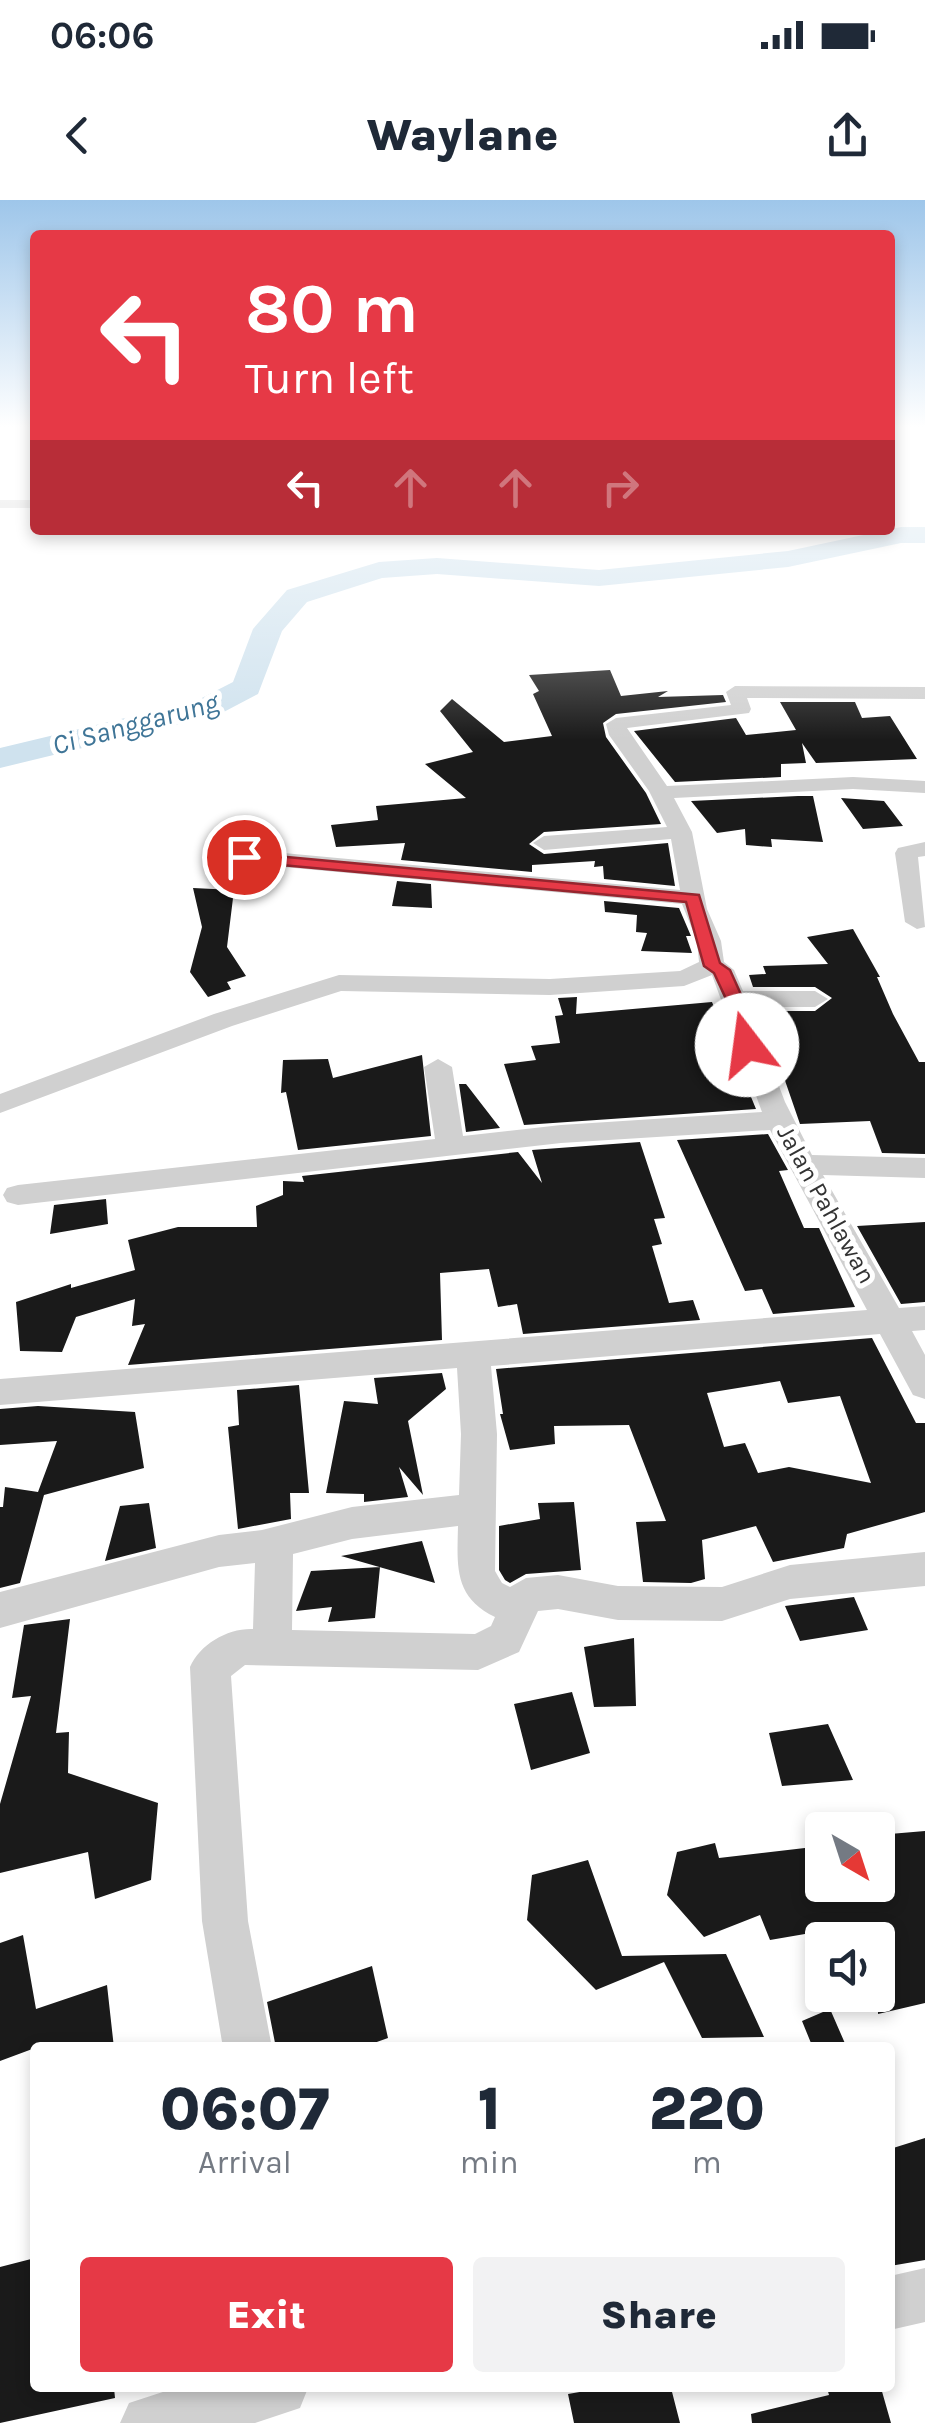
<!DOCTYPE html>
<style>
body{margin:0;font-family:Karla,sans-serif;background:#f2f2f3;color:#1f2937;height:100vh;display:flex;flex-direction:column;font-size:38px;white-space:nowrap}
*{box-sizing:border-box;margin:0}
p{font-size:32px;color:#747a83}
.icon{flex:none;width:55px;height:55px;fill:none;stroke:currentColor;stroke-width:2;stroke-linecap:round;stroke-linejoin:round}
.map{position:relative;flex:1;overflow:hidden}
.details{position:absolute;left:30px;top:1842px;width:865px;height:350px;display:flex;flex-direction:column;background:#fff;border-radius:10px;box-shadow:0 5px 15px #0003}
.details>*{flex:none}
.banner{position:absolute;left:30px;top:30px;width:865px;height:305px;border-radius:10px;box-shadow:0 5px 15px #0003;background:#e63946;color:#fff;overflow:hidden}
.needle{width:65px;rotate:141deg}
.buttons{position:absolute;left:805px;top:1612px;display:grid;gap:20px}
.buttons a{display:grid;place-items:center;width:90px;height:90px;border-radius:10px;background:#fff;box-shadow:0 5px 15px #0003;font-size:50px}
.pin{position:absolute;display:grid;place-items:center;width:85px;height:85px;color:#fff;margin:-42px;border:5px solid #fff;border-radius:50%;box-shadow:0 2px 10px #0007}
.me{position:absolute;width:110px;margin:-55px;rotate:345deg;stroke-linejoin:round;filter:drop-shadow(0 0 8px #0008)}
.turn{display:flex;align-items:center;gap:35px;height:210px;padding:0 50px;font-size:45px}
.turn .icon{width:130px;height:130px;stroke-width:2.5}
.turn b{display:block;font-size:70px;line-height:85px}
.lanes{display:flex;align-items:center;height:95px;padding:0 50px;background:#0003;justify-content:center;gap:50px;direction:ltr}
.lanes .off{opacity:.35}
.eta{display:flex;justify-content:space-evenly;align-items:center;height:170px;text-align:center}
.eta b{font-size:60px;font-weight:800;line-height:70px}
.primary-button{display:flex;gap:20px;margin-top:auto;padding:20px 50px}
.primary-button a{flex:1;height:115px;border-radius:10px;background:#e63946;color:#fff;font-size:40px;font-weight:800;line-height:115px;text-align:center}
.primary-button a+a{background:#f2f2f3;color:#1f2937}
.status{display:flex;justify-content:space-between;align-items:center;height:70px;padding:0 50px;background:#fff;direction:ltr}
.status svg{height:28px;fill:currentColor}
header{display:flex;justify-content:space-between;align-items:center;height:130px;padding:0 50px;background:#fff;font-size:45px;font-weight:800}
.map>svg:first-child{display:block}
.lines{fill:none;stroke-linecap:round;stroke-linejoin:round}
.river{fill:#cfe2ee;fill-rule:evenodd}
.building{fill:#1a1a1a;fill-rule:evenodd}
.street{fill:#d0d0d0;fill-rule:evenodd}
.route{fill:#e63946;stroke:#96252e;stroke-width:2.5}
.labels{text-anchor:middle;stroke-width:10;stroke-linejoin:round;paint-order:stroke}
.far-street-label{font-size:25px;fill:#333;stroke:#fff}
.far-water-label{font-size:28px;font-style:italic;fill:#3f7597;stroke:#fff}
</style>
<div class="status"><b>06:06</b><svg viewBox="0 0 49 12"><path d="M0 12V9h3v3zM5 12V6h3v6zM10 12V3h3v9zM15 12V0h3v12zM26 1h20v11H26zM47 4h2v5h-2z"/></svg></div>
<header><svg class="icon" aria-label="back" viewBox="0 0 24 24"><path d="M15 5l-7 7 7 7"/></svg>Waylane<svg class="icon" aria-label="share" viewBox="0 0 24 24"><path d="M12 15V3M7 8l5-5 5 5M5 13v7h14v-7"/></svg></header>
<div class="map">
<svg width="925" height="2223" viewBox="0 0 925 2223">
<rect width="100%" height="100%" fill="#fff"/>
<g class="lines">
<path class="river" d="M 901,327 L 925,327 L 925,343 L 901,343 L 788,367 L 599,386 L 437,374 L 382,378 L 307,402 L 282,431 L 258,494 L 218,515 L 0,568 L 0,548 L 196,501 L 233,482 L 253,429 L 287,390 L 379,362 L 437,358 L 599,370 L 788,351 Z"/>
</g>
<path class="building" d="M 610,470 L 621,496 L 668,491 L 658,497 L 723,495 L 726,502 L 616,514 L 603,523 L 606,537 L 646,593 L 661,624 L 544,632 L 529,644 L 544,654 L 668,643 L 675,686 L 604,679 L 603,666 L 594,667 L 595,661 L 532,665 L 532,672 L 401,660 L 405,643 L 336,647 L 331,625 L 378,620 L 376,606 L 466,598 L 425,564 L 473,552 L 440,511 L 452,499 L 504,542 L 552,536 L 533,494 L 539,491 L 529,475 Z
M 780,502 L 855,502 L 862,518 L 890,516 L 917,559 L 816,563 L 802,543 L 806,563 L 781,564 L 781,577 L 675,582 L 634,531 L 736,518 L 746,535 L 796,530 Z
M 798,596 L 813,596 L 823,642 L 771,639 L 772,647 L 746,645 L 745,629 L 717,633 L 691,601 Z
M 841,598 L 884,601 L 903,626 L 863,629 Z
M 397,681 L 431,684 L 432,708 L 392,706 Z
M 193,688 L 234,690 L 227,747 L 246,776 L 227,782 L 231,789 L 208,797 L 190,772 L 202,727 Z
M 604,701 L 679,708 L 691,736 L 686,736 L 692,753 L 641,751 L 647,733 L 636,732 L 637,715 L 605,712 Z
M 853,729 L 880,777 L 877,777 L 893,814 L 919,862 L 925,862 L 925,954 L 882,953 L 870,921 L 800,924 L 761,811 L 815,811 L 832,798 L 815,787 L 753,787 L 749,775 L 766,774 L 763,766 L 828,764 L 807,737 Z
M 577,797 L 576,814 L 712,802 L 756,909 L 524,925 L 504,864 L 536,860 L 531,846 L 560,843 L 555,816 L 563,815 L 558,798 Z
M 422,855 L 431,936 L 298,950 L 286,892 L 281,893 L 283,860 L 328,859 L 333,878 Z
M 459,884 L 466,884 L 500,928 L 466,932 Z
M 768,934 L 788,970 L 779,971 L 804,1028 L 819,1028 L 855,1107 L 773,1114 L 762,1089 L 745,1091 L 677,940 Z
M 640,942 L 665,1018 L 654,1019 L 662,1044 L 652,1046 L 669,1103 L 693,1100 L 700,1120 L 523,1134 L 517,1104 L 498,1107 L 489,1069 L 440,1073 L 442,1140 L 128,1165 L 145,1124 L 132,1126 L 135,1099 L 76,1117 L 62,1152 L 20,1151 L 16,1102 L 71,1084 L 71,1088 L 135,1070 L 128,1040 L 178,1027 L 257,1027 L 256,1006 L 283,995 L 283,981 L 304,982 L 302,976 L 518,952 L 542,983 L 532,950 Z
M 106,999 L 108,1024 L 50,1034 L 54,1005 Z
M 925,1022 L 925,1102 L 901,1104 L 857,1026 Z
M 872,1138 L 916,1223 L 925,1223 L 925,1312 L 847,1334 L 844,1348 L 773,1362 L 756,1326 L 702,1340 L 705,1379 L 691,1383 L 643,1382 L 636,1322 L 666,1321 L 629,1225 L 554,1226 L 555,1244 L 510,1250 L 500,1214 L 503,1214 L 496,1169 ZM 780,1181 L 788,1203 L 840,1196 L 871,1283 L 789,1267 L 758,1273 L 745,1243 L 724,1247 L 707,1193 Z
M 442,1173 L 446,1189 L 408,1221 L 423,1295 L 399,1267 L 408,1297 L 364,1302 L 364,1294 L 326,1293 L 344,1201 L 378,1204 L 374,1178 Z
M 299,1185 L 309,1293 L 290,1293 L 291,1319 L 238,1329 L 228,1227 L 239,1225 L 237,1190 Z
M 38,1206 L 135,1212 L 144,1268 L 44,1295 L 20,1383 L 0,1388 L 0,1307 L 3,1307 L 5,1287 L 38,1292 L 57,1241 L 0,1245 L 0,1209 Z
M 574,1302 L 581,1370 L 526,1374 L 510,1383 L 505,1380 L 499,1370 L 499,1326 L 540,1319 L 538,1303 Z
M 149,1303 L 156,1348 L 105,1361 L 120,1306 Z
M 422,1341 L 435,1383 L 341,1356 Z
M 380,1367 L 375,1418 L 328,1422 L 332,1407 L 296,1411 L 311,1371 Z
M 854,1397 L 868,1430 L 800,1441 L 785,1406 Z
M 70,1419 L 56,1533 L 69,1532 L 68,1573 L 158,1603 L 151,1680 L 95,1699 L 88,1652 L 0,1673 L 0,1604 L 31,1496 L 12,1498 L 24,1425 Z
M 634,1438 L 636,1506 L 594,1507 L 584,1447 Z
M 572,1492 L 590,1553 L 531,1570 L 514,1504 Z
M 828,1524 L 853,1580 L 782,1586 L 769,1533 Z
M 925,1631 L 925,1803 L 878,1814 L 878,1740 L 840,1740 L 834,1729 L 770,1740 L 760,1715 L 704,1737 L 667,1695 L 677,1652 L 715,1643 L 719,1658 L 822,1646 L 822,1685 L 878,1685 L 878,1635 Z
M 588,1660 L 622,1756 L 726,1754 L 764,1837 L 702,1838 L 664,1762 L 596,1790 L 527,1720 L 532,1675 Z
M 23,1735 L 36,1809 L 107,1785 L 114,1848 L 35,1848 L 0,1861 L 0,1743 Z
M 372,1766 L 388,1838 L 360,1848 L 276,1848 L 267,1802 Z
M 830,1809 L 847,1848 L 813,1848 L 802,1821 Z
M 925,1938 L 925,2060 L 890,2066 L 890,1949 Z
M 35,2058 L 35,2188 L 114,2188 L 115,2198 L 0,2223 L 0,2067 Z
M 603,2188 L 671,2188 L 680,2223 L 574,2223 L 568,2194 Z
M 827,2188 L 881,2188 L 891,2223 L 752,2223 L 751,2214 L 829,2195 Z"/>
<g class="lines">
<path class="street" d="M 0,300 L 35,300 L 35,308 L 0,308 Z
M 735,486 L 925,487 L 925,499 L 747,498 L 751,509 L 749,513 L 627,528 L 667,586 L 853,577 L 925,581 L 925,593 L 853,589 L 674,598 L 692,632 L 707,709 L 721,741 L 724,762 L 734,770 L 743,791 L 815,791 L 828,799 L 815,807 L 749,807 L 785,902 L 812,955 L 925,958 L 925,978 L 823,975 L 899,1108 L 925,1106 L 925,1130 L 912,1131 L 925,1155 L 925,1199 L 913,1195 L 880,1134 L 491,1166 L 497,1234 L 495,1371 L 502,1383 L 510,1387 L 526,1378 L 558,1375 L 618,1386 L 722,1387 L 790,1365 L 925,1352 L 925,1386 L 790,1399 L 722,1421 L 618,1420 L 558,1409 L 538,1411 L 519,1452 L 478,1470 L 245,1465 L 231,1476 L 248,1721 L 272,1848 L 223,1848 L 202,1721 L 190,1467 C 200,1444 228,1428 253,1429 L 255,1363 L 219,1367 L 0,1428 L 0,1392 L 219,1335 L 262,1330 L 352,1307 L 459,1295 L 461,1234 L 457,1168 L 0,1205 L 0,1179 L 867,1110 L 770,930 L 561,943 L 18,1005 L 7,1002 L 3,995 L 7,988 L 18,985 L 435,939 L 424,867 L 438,859 L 452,867 L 463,936 L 561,925 L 762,912 L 712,775 L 684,786 L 550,795 L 341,791 L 232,826 L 0,913 L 0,894 L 214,814 L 339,775 L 550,779 L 680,771 L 699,762 L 697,741 L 682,704 L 231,662 L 220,655 L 231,648 L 680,690 L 671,639 L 544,650 L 533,643 L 544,636 L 667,627 L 649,591 L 609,535 L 606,524 L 616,518 L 731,505 L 726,492 ZM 458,1326 C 457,1367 454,1397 495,1417 L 491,1426 L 475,1434 L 292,1430 L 293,1354 L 352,1339 Z
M 925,642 L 925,656 L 918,657 L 925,727 L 917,729 L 905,722 L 895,653 L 898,648 Z
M 925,2068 L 925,2122 L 890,2130 L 890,2076 Z
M 175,2188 L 308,2188 L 300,2208 L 255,2223 L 120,2223 L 129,2203 Z"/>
</g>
<linearGradient id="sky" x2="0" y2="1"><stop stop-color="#9ec6ea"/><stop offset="0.42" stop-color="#fff"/><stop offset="1" stop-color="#fff" stop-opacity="0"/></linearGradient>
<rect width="925" height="540" fill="url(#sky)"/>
<path class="route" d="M 244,653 L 699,695 L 720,763 L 730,770 L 743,799 L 756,845 L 747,851 L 737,845 L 726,799 L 714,773 L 704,766 L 686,702 L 238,661 L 238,654 Z"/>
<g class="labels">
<g class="far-street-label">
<text transform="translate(827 1004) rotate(61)" y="9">Jalan Pahlawan</text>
</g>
<g class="far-water-label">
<text transform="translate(135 523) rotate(-15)" y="10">Ci Sanggarung</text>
</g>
</g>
</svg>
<div class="buttons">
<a><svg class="needle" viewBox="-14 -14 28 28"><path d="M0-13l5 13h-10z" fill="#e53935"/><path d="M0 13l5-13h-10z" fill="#747a83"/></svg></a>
<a><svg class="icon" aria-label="sound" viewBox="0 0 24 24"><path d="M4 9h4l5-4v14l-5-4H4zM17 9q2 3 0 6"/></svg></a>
</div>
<div class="pin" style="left:244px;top:657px;background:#d93025"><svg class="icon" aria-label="arrive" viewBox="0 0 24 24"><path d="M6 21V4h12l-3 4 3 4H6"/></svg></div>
<svg class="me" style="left:747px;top:845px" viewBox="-20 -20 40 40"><circle r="19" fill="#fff"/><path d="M0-13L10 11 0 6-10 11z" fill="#e63946"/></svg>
<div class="banner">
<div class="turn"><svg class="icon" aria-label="left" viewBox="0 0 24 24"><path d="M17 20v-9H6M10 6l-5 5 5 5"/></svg><div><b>80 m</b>Turn left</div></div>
<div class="lanes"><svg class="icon" aria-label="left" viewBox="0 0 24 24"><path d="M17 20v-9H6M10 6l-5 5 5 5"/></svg><svg class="icon off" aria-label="ahead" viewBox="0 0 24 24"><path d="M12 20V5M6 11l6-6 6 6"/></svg><svg class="icon off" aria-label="ahead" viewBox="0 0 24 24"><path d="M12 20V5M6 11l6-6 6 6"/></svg><svg class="icon off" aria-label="right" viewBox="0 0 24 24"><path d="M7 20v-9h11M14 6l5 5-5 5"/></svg></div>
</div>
<section class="details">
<div class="eta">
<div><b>06:07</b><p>Arrival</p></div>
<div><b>1</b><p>min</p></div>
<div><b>220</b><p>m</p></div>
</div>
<div class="primary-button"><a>Exit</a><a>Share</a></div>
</section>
</div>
